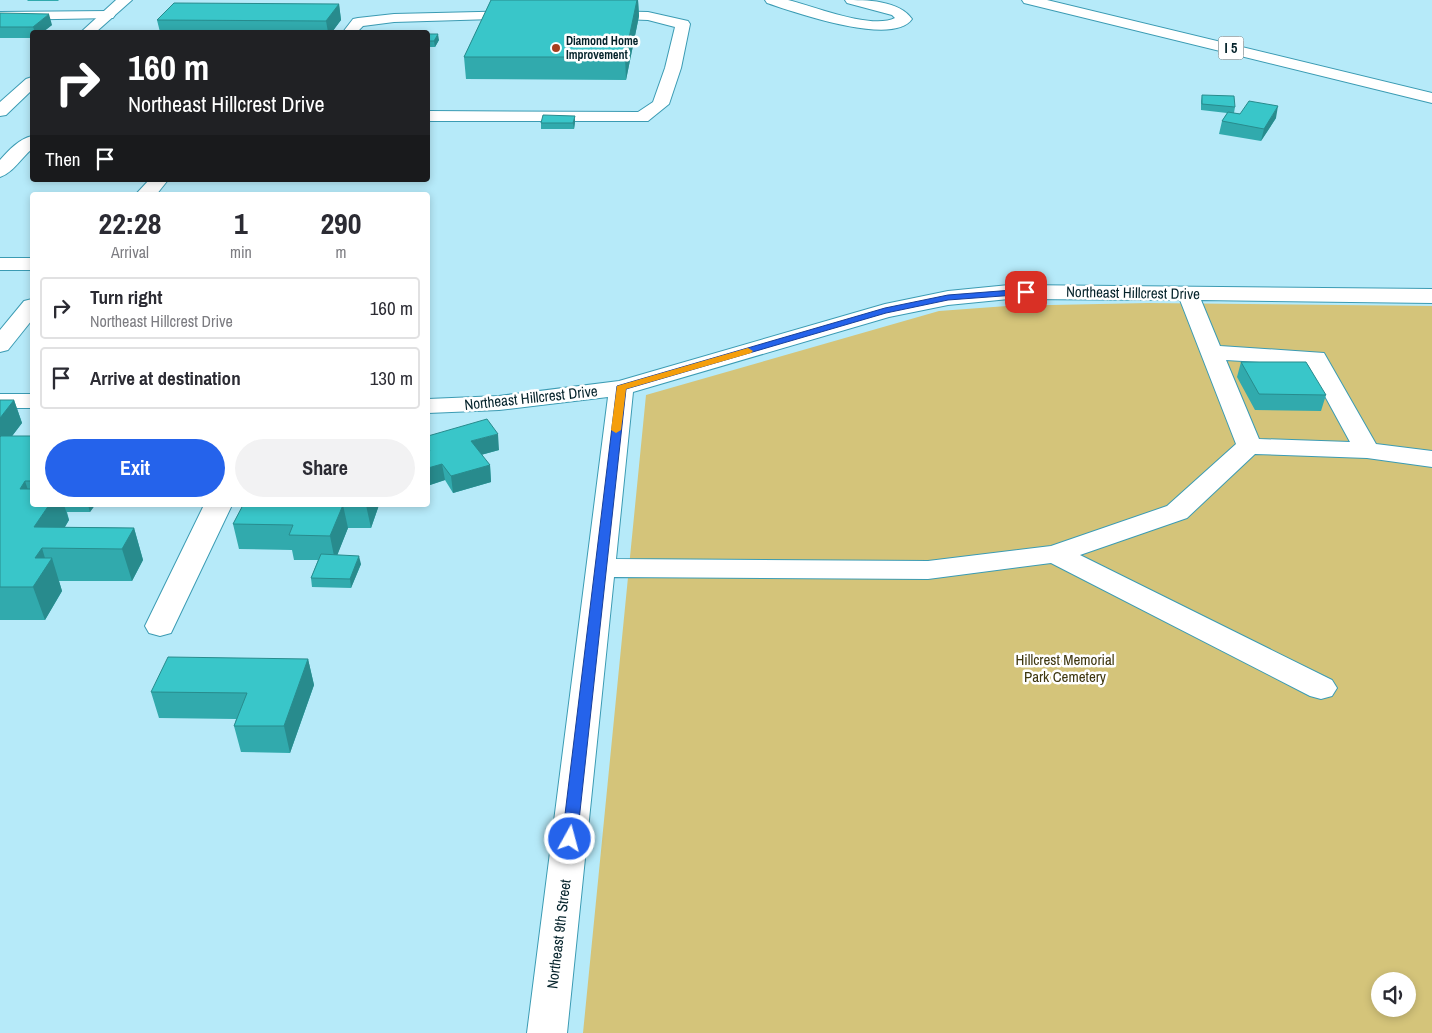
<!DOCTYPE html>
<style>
body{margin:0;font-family:"Archivo Narrow",sans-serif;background:#f2f2f3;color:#2b2b33;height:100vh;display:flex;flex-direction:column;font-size:19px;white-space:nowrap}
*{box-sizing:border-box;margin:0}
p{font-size:16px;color:#7c7c81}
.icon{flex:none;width:28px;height:28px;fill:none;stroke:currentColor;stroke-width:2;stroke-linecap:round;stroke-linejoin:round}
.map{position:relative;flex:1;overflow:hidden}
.panel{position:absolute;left:30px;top:192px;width:400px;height:315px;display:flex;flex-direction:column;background:#fff;border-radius:5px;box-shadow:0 2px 8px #0003}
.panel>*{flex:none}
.hud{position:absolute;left:30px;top:30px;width:400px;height:152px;border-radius:5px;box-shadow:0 2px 8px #0003;background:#202124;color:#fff;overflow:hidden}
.controls{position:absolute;left:1371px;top:972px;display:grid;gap:10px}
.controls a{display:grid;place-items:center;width:45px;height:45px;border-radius:50%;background:#fff;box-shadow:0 2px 8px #0003;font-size:25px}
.pin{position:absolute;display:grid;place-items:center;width:42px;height:42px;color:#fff;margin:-21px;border-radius:10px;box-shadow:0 2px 8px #0006}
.me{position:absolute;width:55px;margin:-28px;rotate:7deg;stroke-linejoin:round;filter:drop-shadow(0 0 4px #0008)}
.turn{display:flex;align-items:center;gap:18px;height:105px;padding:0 15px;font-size:22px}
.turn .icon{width:65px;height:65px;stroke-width:2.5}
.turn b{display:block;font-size:35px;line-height:42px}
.then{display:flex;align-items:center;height:48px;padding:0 15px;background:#0003;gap:10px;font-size:19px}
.eta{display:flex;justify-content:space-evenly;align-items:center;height:85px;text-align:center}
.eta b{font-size:30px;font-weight:800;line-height:35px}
.action{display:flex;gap:10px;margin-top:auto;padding:10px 15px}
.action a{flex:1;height:58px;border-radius:30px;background:#2563eb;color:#fff;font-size:20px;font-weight:800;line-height:58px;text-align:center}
.action a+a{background:#f2f2f3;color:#2b2b33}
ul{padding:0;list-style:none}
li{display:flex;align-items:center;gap:15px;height:62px;margin:0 10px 8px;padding:0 5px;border:2px solid #e1e1e2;border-radius:5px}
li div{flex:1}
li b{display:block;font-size:19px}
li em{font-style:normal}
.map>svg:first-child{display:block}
.green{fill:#d4c47a;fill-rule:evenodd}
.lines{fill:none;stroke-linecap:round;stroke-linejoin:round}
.minor-casing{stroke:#3b9bb3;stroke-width:2}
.highway-casing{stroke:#3b9bb3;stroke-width:2}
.minor{fill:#fff;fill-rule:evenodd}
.highway{fill:#fff;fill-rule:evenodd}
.wall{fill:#31aaad}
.shaded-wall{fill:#288b8d}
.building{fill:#39c6c9;stroke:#288b8d}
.route{fill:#2563eb;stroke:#184099}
.slow{fill:#f59e0b}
.poi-dot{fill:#a63f1e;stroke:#fff;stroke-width:2}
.labels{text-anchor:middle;stroke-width:5;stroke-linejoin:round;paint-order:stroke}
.far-poi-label{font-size:12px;font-weight:bold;fill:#05232b;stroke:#fff;text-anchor:start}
.shield{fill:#fff;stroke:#50656b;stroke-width:1}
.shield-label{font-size:14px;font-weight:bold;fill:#05232b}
.street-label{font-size:15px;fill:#05232b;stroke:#fff}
.park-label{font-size:15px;fill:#3e360e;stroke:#fff}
</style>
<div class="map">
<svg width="1432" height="1033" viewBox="0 0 1432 1033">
<rect width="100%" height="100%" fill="#b6eaf9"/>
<path class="green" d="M 1148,303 L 1432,306 L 1432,1033 L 583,1033 L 646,395 L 939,311 L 1007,306 ZM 1380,981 L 1408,981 L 1408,1009 L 1380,1009 Z"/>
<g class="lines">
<defs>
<path id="minor" d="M 765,0 C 772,0 781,0 788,0 C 813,6 872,30 895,18 L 892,15 L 847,3 L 845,0 C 866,0 899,0 912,19 C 893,47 794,12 767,3 Z
M 108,11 L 113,12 L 115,15 L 113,18 L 0,20 L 0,12 Z
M 520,11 L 525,12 L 527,15 L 525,18 L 394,22 L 363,26 L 357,32 L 343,32 L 353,19 L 358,18 L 394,14 Z
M 601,11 L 648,12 L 688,21 L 690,24 L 681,68 L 669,104 L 648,121 L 428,121 L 428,111 L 638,112 L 653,102 L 665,68 L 675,27 L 648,20 L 596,18 L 594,15 L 596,12 Z
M 32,136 L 32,149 C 22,157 13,173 0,177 L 0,160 C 9,150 19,139 32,136 Z
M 149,180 L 168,180 L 156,195 L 139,195 L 137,193 Z
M 0,258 L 32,258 L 32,270 L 0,270 Z
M 1009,285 L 1432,289 L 1432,303 L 1201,300 L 1220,346 L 1324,353 L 1376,444 L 1432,451 L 1432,467 L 1367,458 L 1255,454 L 1187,518 L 1080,555 L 1332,680 L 1337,688 L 1332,696 L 1321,699 L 1310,696 L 1051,563 L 928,579 L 614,577 L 567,1033 L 527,1033 L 608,397 L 499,410 L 428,413 L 428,399 L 499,396 L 619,381 L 885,304 L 948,291 ZM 1009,299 L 1180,300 L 1236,444 L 1167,506 L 1051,546 L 928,561 L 616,559 L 633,392 L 889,317 L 948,305 ZM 1226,360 L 1308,365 L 1350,442 L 1259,439 Z
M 32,299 L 32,320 L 8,350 L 0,352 L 0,330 L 24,301 Z
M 0,394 L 32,394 L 32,408 L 0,408 Z
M 204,505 L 232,505 L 171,633 L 160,636 L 149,633 L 145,626 Z"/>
<path id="highway" d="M 116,0 L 132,0 L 96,32 L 81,32 Z
M 1022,0 L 1047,0 L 1432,93 L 1432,103 L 1024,3 Z
M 32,77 L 32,90 L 6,115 L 0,116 L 0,102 L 26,79 Z"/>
</defs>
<use href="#minor" class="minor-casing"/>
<use href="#highway" class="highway-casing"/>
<use href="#minor" class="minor"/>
<use href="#highway" class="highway"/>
</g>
<path class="wall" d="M 27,0 L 59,0 L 58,1 L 28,1 Z
M 491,0 L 638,0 L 639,16 L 626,80 L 466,79 L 464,57 Z
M 339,4 L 341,20 L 332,32 L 160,32 L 157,20 Z
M 0,13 L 52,25 L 43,32 L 32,32 L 32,38 L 0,38 Z
M 428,34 L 439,40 L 435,47 L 428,47 Z
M 1202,95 L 1235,107 L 1234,113 L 1276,118 L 1261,141 L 1219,134 L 1222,121 L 1227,113 L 1201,110 L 1201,101 Z
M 575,122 L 574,129 L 541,129 L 541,123 Z
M 1241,362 L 1326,395 L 1321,411 L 1255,410 L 1237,377 Z
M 0,400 L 14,400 L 22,423 L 12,436 L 32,436 L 32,505 L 95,505 L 90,512 L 67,512 L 69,520 L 65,527 L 134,528 L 143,560 L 132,581 L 59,581 L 62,591 L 45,620 L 0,620 Z
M 428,436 L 499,450 L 481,455 L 490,465 L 491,482 L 453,493 L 445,480 L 430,485 L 428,482 Z
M 243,505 L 379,505 L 371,528 L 348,528 L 337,555 L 361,564 L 351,588 L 312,587 L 311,578 L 318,560 L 294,560 L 292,550 L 239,549 L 233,524 Z
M 308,659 L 314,685 L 290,753 L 241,752 L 234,726 L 236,719 L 159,718 L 151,692 Z"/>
<path class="shaded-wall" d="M 637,0 L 638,0 L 639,16 L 626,80 L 625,57 Z
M 339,4 L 341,20 L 332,32 L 328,32 L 326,21 Z
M 49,14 L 52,25 L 43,32 L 35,32 L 33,27 Z
M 438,34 L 439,40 L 435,47 L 434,41 Z
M 1278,106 L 1276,118 L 1261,141 L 1264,129 Z
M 575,116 L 575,122 L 574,129 L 573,123 Z
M 14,400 L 22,423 L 0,452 L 0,418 Z
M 498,434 L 499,450 L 473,457 L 471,441 Z
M 442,464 L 445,480 L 430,485 L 428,468 Z
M 490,465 L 491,482 L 453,493 L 451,476 Z
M 25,481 L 32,502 L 20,489 Z
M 49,505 L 64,505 L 69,520 L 52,548 L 42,548 L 47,565 L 52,558 L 62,591 L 45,620 L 33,587 L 35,558 L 34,527 Z
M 88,505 L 95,505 L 90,512 Z
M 343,505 L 348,528 L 335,561 L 330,536 Z
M 366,505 L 379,505 L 371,528 Z
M 134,528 L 143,560 L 132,581 L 122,549 Z
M 359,556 L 361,564 L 351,588 L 350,579 Z
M 308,659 L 314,685 L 290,753 L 284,726 Z"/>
<path class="building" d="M 491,0 L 637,0 L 625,57 L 464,57 Z
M 174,3 L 339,4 L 326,21 L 157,20 Z
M 0,13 L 49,14 L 33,27 L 0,27 Z
M 428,34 L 438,34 L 434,41 L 428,41 Z
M 1202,95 L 1234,96 L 1235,107 L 1202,104 Z
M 1249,101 L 1278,106 L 1264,129 L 1222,121 L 1228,112 L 1240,114 Z
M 543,115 L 575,116 L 573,123 L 541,123 Z
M 1241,362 L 1306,362 L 1326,395 L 1259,394 Z
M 0,400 L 14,400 L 0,418 Z
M 487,419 L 498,434 L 471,441 L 490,465 L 451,476 L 442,464 L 428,468 L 428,452 L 430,451 L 428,448 L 428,436 Z
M 1,436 L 32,436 L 32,481 L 25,481 L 20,489 L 32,489 L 32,505 L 49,505 L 34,527 L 134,528 L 122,549 L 42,548 L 35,558 L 52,558 L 33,587 L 0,587 L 0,437 Z
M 243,505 L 343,505 L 330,536 L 289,535 L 293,525 L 233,524 Z
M 321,554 L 359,556 L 350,579 L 311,578 Z
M 168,657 L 308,659 L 284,726 L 234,726 L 247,693 L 151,692 Z"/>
<path class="route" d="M 1026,289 L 1030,292 L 1029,294 L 948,300 L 886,313 L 626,389 L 577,839 L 575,843 L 570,845 L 564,843 L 562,839 L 617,386 L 885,308 L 948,295 Z"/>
<path class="slow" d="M 748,348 L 753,351 L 751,353 L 626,389 L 621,430 L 616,433 L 611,430 L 617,386 Z"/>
<circle class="poi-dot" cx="556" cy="48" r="5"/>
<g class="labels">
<g class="far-poi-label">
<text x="566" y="45">Diamond Home<tspan x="566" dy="14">Improvement</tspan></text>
</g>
<rect class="shield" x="1218.5" y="36.5" width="25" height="23" rx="4"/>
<g class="shield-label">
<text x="1231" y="53">I 5</text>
</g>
<g class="street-label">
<text transform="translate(1133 293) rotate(1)" y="5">Northeast Hillcrest Drive</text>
<text transform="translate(531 398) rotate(-6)" y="5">Northeast Hillcrest Drive</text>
<text transform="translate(559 934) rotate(-83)" y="5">Northeast 9th Street</text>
</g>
<g class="park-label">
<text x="1065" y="665">Hillcrest Memorial<tspan x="1065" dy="17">Park Cemetery</tspan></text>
</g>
</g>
</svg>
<div class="controls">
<a><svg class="icon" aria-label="sound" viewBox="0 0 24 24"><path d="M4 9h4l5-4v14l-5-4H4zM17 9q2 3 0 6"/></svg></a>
</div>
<div class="pin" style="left:1026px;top:292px;background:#d93025"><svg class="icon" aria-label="arrive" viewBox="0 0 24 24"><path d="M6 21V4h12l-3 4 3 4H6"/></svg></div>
<svg class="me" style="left:570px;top:839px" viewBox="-20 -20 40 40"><circle r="17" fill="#2563eb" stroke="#fff" stroke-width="3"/><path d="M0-11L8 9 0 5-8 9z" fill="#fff"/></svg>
<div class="hud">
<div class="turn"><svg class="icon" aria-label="right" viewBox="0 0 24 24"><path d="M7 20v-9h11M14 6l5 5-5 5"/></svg><div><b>160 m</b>Northeast Hillcrest Drive</div></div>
<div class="then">Then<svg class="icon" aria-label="arrive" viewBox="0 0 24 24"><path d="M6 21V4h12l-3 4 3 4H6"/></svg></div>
</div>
<section class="panel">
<div class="eta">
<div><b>22:28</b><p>Arrival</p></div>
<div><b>1</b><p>min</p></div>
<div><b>290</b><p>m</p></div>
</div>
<ul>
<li><svg class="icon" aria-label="right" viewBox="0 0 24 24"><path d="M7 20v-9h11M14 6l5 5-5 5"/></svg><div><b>Turn right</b><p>Northeast Hillcrest Drive</p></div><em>160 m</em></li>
<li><svg class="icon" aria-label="arrive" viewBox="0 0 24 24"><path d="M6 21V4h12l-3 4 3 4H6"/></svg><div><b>Arrive at destination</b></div><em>130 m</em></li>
</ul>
<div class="action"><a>Exit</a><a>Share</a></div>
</section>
</div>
